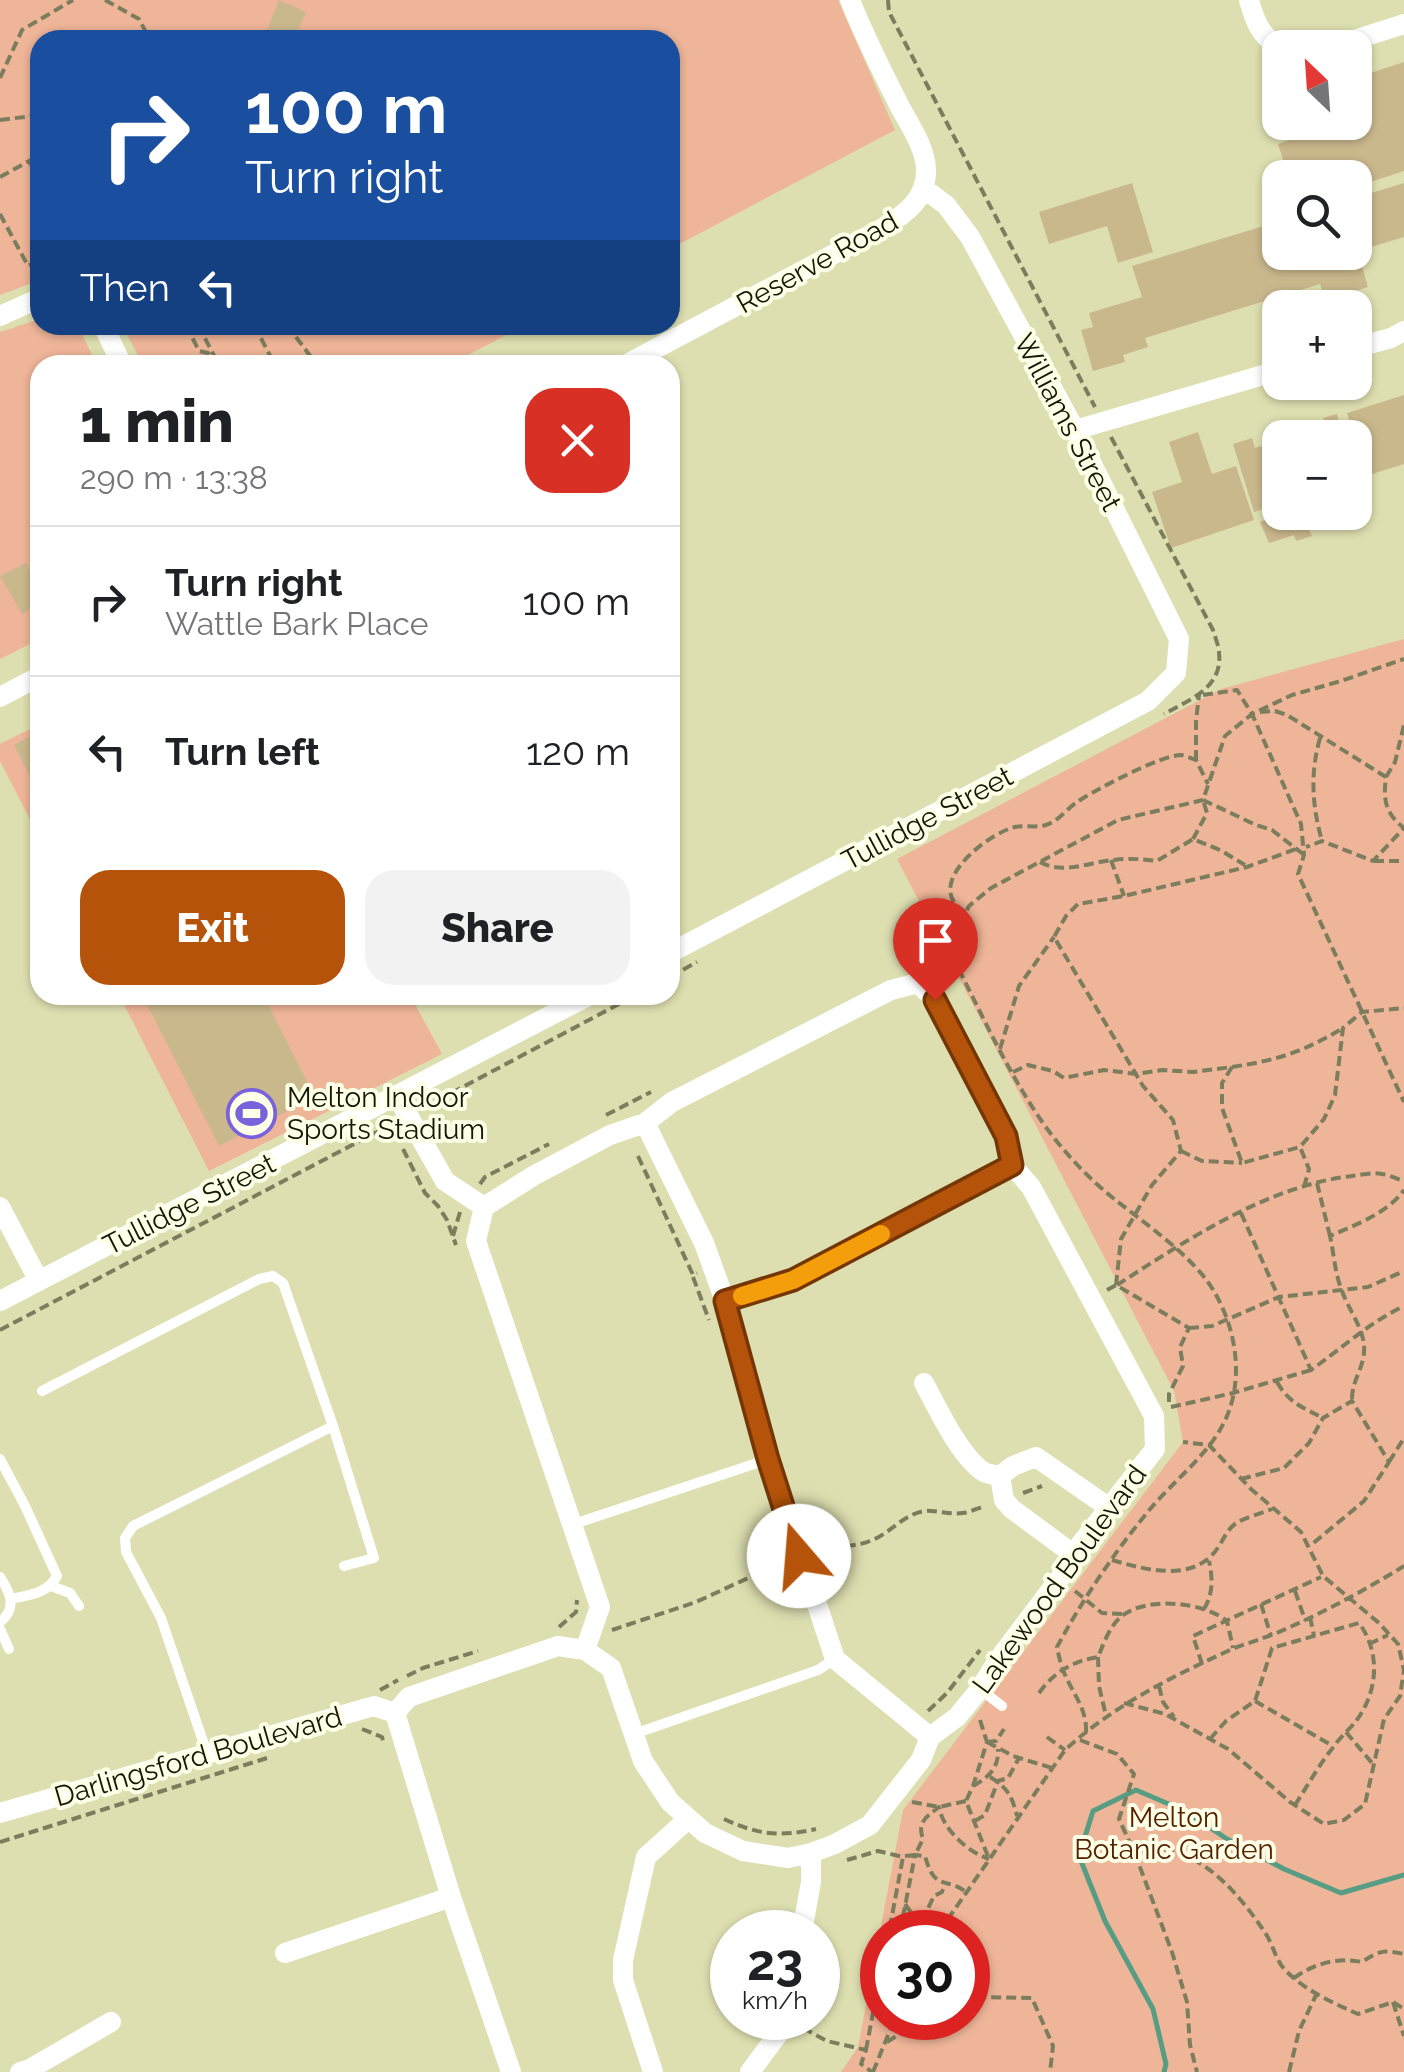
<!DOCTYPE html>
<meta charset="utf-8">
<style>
body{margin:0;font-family:Raleway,sans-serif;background:#f2f2f2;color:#202124;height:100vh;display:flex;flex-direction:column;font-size:38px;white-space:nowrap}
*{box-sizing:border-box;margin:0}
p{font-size:32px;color:#757577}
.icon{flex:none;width:55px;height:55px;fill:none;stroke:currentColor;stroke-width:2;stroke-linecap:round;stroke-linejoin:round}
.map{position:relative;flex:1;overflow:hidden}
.drawer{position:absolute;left:30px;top:355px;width:650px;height:650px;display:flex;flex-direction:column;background:#fff;border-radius:30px;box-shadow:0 2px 8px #0004}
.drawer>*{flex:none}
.hud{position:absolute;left:30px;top:30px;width:650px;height:305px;border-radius:30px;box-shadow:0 2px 8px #0004;background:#1a4fa0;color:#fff;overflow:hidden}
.needle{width:65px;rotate:335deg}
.controls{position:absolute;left:1262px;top:30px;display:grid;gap:20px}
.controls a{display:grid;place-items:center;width:110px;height:110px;border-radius:20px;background:#fff;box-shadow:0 2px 8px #0004;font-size:50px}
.speed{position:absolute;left:710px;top:1910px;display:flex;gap:20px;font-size:50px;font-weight:700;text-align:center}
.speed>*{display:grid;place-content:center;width:130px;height:130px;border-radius:50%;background:#fff;box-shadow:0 2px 8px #0004;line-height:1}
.speed small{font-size:25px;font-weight:400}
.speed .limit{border:15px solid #d22;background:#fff;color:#111}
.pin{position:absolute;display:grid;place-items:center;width:85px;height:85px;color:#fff;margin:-102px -42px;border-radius:50% 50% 50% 0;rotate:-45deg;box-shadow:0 0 10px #0007}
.pin .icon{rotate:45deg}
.me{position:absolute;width:110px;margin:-55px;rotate:342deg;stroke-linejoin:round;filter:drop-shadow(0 0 8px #0008)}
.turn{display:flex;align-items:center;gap:35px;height:210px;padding:0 50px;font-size:45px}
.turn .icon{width:130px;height:130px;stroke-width:2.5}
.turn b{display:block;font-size:70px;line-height:85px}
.then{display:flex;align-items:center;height:95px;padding:0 50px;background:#0003;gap:20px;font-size:38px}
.round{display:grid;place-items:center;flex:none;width:105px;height:105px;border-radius:30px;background:#f2f2f2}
.headline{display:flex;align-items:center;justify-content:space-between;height:170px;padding:0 50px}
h1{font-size:60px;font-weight:800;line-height:75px}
.button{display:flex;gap:20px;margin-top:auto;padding:20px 50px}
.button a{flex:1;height:115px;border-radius:30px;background:#b45309;color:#fff;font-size:40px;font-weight:800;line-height:115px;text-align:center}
.button a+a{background:#f2f2f2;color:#202124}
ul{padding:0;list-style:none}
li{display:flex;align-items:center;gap:30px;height:150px;padding:0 50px;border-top:2px solid #e0e0e0}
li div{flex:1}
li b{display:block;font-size:38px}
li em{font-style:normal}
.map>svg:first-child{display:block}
.green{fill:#eeb598;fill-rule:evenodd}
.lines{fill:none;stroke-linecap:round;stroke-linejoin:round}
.stream{stroke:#579d84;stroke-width:5}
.building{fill:#cab88d}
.path{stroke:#7c7d5d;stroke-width:4;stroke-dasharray:10 5;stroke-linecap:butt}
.lane{stroke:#fff;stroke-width:10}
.street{stroke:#fff;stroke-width:20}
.route-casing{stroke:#753606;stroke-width:25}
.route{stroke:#b45309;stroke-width:18}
.slow{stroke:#f59e0b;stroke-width:18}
.labels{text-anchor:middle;stroke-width:8;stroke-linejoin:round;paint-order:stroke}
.street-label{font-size:28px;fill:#171706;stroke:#feffe7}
.poi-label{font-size:28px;fill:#171706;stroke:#feffe7;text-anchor:start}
.park-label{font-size:28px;fill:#562100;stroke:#feffe7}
</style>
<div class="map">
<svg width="1404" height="2072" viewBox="0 0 1404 2072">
<rect width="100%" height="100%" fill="#dedfb0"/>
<path class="green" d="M 0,0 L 838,0 L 895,130 L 670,249 L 670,40 L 40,40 L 40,280 L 0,295 Z
M 40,319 L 40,325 L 78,326 L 97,365 L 40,365 L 40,639 L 0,659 L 0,332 Z
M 122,325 L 525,325 L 449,365 L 143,365 Z
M 1404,639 L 1404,2072 L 841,2072 L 858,2047 L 903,1810 L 1183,1442 L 1174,1391 L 897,859 L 1221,689 ZM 882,1932 L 968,1932 L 968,2018 L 882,2018 Z
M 40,724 L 40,839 L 0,761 L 0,744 Z
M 119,995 L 410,995 L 442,1054 L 209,1171 Z"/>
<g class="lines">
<path class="stream" d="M 1164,2072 L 1166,2064 L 1153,2009 L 1105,1921 L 1079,1856 L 1093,1811 L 1136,1790 L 1185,1811 L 1227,1839 L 1284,1869 L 1341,1893 L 1404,1875"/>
</g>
<path class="building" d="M 279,0 L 306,12 L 294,40 L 263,40 Z
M 1404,62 L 1404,171 L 1355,187 L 1355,178 L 1289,178 L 1278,144 L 1343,122 L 1355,122 L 1355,118 L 1364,116 L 1355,89 L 1355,78 Z
M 1132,183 L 1153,252 L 1118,263 L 1107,226 L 1049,244 L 1039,212 Z
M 1404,183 L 1404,237 L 1355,252 L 1355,198 Z
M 1280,221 L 1280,252 L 1358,252 L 1368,287 L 1325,300 L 1320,284 L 1145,338 L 1148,347 L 1123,355 L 1125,362 L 1093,371 L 1081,330 L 1093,327 L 1089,313 L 1142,297 L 1132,266 Z
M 1404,395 L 1404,464 L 1366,476 L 1347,413 Z
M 1337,414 L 1344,438 L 1290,438 L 1326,425 L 1323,418 Z
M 1198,432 L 1212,474 L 1236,466 L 1254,520 L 1171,548 L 1152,492 L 1182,482 L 1169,442 Z
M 1252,438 L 1255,448 L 1280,440 L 1280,504 L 1254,512 L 1233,444 Z
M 1285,512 L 1302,512 L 1312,536 L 1296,541 L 1294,535 L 1269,543 L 1260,522 Z
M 26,563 L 40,588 L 33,592 L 39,604 L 22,614 L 0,576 Z
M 40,731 L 40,796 L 14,745 Z
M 142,995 L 263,995 L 315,1097 L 219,1146 Z"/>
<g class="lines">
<path class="path" d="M 105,0 L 139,19 L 150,40
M 888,0 L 889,12 L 1095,407
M 0,78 L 22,30 L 73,0
M 0,120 L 40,115
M 29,161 L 40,180
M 0,177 L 40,155
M 0,214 L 28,266 L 40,260
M 186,325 L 199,351 L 208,353 L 214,365
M 198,325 L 219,365
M 254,325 L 275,365
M 287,325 L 317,365
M 1111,437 L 1213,630 C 1215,637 1219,646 1219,653 C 1223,688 1189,700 1164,714
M 1203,695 L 1237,690 L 1252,714 L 1301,824 L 1304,855 L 1298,874 L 1404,1102
M 1260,712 L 1275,711 L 1287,715 L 1386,777 C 1383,800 1385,813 1404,828 L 1373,861 L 1322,841 L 1306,847
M 1320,738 C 1310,773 1312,806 1322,841
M 1196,760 L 1196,721 L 1199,695
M 1386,777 L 1395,762 L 1404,725
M 1203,800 L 1256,825 L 1272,830 L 1303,854
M 1193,839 L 1207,813 L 1203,800
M 1111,860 L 1124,896
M 1374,861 L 1404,861
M 1040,862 C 1063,875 1089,862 1114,860 C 1129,858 1142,859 1157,861 L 1193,839 L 1220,850 L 1245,865
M 965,912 C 961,909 956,906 954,902 C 935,874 992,832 1015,827 C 1025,825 1036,828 1046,825 C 1057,822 1067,809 1077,802 C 1095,790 1161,755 1181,755 C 1186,756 1191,758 1196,760 L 1208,784
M 670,977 L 697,962
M 1000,1049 L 1019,986 L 1054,937
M 1232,1067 C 1278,1060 1303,1052 1343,1028
M 1013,1072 L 1028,1065 L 1053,1071 L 1064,1078 L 1104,1070 L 1136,1074 L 1162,1070 L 1193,1072 L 1232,1067 L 1222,1083 L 1222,1108 L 1242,1163 L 1300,1147
M 425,1107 L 636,995
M 606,1115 L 651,1092
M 403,1149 L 425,1193 L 438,1206 L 447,1220 L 456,1245
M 1181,1151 L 1202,1161 L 1242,1163
M 638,1156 L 693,1275 L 697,1273
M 1317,1183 L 1330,1236
M 480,1184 L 485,1177 L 549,1144
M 1304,1187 L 1309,1169 L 1300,1147 L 1324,1119 L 1335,1095 L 1343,1028 L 1362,1012 L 1404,1008
M 1241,1213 L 1311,1370 C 1342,1348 1370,1322 1404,1306
M 453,1236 L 460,1212
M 693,1277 L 709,1320
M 1116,1285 L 1121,1239 L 1152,1185 L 1181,1151 L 1173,1120 L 1143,1086 L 1054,937 L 1066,916 L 1078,904 L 1124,896 L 1247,867 L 1296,849
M 1117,1285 C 1187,1240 1267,1186 1352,1176 C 1361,1175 1373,1172 1382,1174 C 1389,1175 1397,1179 1404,1181
M 1107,1290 L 1116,1285 L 1189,1328 L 1180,1347 L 1183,1366 L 1169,1394 L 1169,1402
M 1189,1328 L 1212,1326 L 1279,1297 L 1368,1287 L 1404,1271
M 0,1330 L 394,1123
M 1277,1382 C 1289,1403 1302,1407 1323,1418
M 1352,1399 C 1352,1381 1363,1369 1364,1352 C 1366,1331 1349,1311 1342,1291 C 1335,1274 1334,1254 1330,1236 C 1355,1225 1388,1213 1404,1190
M 1171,1407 L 1233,1393 L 1311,1370
M 1389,1462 L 1404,1438
M 1241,1479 L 1284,1468 L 1309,1443 L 1323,1418 L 1352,1401 L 1389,1462 L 1364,1501 L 1311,1545
M 1023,1493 L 1042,1486
M 816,1550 C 834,1545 852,1548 870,1541 C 890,1534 902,1515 924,1511 C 937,1510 950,1515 963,1513 C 970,1512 978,1508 985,1506
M 1112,1560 C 1142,1569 1186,1581 1211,1556 C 1221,1547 1225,1531 1235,1524 C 1245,1517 1260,1514 1272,1509
M 1075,1591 L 1102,1613 L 1122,1614
M 1295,1591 L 1305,1620
M 1261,1604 L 1271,1636
M 1204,1609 C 1213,1594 1213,1579 1209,1561
M 1310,1617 L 1314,1636
M 559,1627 L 576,1612 L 577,1600
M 612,1630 L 696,1602 L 783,1562
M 1369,1644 L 1388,1635
M 1098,1657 L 1099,1686 L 1106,1716
M 1202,1664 L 1193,1636 L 1321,1577
M 407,1676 L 423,1668 L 478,1651
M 1159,1686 L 1163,1702 L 1174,1717
M 380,1690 L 398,1680
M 1039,1693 C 1054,1672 1073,1661 1098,1657 C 1104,1643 1110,1625 1122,1616 C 1147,1596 1204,1602 1227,1621 L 1233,1648
M 1255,1701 L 1333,1746
M 1124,1703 L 1165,1714 L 1228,1749 L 1290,1802 L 1324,1824 L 1344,1820 L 1365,1804 L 1384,1719 L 1400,1696 L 1404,1670 L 1398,1644 L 1379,1623 L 1323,1576 L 1301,1532 L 1251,1489 L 1209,1445 L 1183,1442
M 928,1711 L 947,1693 L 980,1650
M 980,1720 L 987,1742 L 973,1786 L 966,1801 L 989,1859
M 362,1729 L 382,1737 L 383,1741
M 1086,1732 C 1087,1711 1075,1696 1067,1679 C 1062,1669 1059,1658 1057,1647 C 1083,1599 1115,1551 1151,1508 C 1171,1484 1206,1456 1221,1428 C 1248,1382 1236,1319 1205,1278 C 1181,1248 1143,1222 1113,1198 C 1088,1178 1064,1152 1045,1126 C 1007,1072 980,1010 950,952 L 952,939 L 969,906 L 991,888 L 1118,820 L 1203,800 L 1225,736 L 1252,714 L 1292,695 L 1341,681 L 1404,659
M 1346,1732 L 1372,1763
M 1047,1737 L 1065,1750
M 1210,1739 L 1226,1721 L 1255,1701 L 1272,1648 L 1359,1623 C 1381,1653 1378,1692 1356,1721 C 1350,1729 1341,1736 1335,1745 C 1320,1763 1308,1785 1295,1805
M 1080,1740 L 1117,1754 L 1134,1774 L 1119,1819 L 1135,1854 L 1172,1952 L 1187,2002 L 1190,2045 L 1197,2072
M 987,1742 L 1013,1756 L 1052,1768
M 987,1742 L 996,1741 L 1004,1729
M 990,1777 C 1007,1787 1012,1796 1017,1816
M 973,1786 C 989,1777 999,1768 998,1749
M 912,1802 L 939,1807 L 966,1801
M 724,1819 C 758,1835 781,1837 816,1829
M 975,1821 L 985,1815 L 998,1781 L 1008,1778 L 1019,1758
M 0,1842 L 267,1758
M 1135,1854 C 1144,1852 1156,1847 1165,1849 C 1209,1858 1240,1896 1264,1931 C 1273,1943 1275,1960 1286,1971 C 1306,1991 1333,2003 1358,2014 L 1393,2002 L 1404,2009
M 905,1856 L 915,1855 L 923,1839 C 917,1822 926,1817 939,1807 C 943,1830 968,1852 989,1859
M 847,1860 L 878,1851 L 903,1857 L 889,1932
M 905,1904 L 920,1925 L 934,1896 L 942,1892 L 945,1884
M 900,1932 L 915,1855 L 925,1856 C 935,1893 946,1876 966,1892
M 939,1932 L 1065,1750 C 1113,1706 1171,1677 1230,1650 C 1244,1644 1259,1640 1274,1634 C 1319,1615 1362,1592 1404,1566
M 1294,1978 C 1315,1963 1338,1957 1362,1962 C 1380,1950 1384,1950 1404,1954
M 968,1984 L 977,1997 L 1032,1998 L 1053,2046 L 1050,2072
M 968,2001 L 977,1997
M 1393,2002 L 1404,2036
M 885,2018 L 891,2027
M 803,2028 L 827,2041 L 866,2050 L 861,2064 L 872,2072
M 887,2042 L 925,2018
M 866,2050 L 882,1965
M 873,2072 L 895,2018
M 1289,2072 L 1299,2031 L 1317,1993"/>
<path class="lane" d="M 42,1391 L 259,1279 L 273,1276 L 283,1283 L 333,1426 L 133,1526 L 125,1538 L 126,1552 L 161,1618 L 207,1753
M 333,1426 L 374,1558 L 344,1566
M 0,1459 L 25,1506 L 57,1576 C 47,1594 29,1595 11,1599
M 574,1524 L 769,1459
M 0,1577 C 11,1593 17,1609 0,1622
M 51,1586 L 70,1593 L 79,1606
M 0,1629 L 9,1649
M 980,1689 L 1002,1706
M 634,1734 L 818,1670 L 835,1659"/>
<path class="street" d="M 1249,0 C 1255,22 1260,35 1280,48
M 1329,48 L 1404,24
M 0,316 L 40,298
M 103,325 L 122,365
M 1355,348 L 1391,338 L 1404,331
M 625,365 L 883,228 C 905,214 927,199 926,169 C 925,147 909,124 899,105 C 882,71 864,36 850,0
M 1075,430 L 1280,370
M 0,697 L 40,676
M 670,953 L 1148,701 L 1176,673 L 1179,639 L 1075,430 L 970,237 L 946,205 L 923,188
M 397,1096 L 445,1181 L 484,1207
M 645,1123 L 704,1243 L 725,1301 L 769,1459 L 835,1659 L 930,1737
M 0,1207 L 39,1281
M 0,1301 L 590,995
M 725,1301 L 793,1280 L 1012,1165
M 924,1383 C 937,1407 960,1457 984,1472 C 988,1474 996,1475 1000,1476
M 1073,1554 L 1012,1509 L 1004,1500 L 1000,1476 L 1013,1466 L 1036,1457 L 1108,1507
M 395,1713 L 451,1897 L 511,2072
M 0,1813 L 374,1706 L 395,1713 L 409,1697 L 558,1646 L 585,1650 L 611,1668 L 643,1761 L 670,1802 L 705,1833 L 743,1851 L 788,1858 L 811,1853 L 835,1844 L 870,1825 L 921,1760 L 930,1737 L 957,1717 L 980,1689 L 998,1660 L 1060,1578 L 1073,1554 L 1155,1449 L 1154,1416 L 1031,1187 L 1012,1165 L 1006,1136 L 935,1000 L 918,983 L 891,990 L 672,1102 L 645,1123 L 610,1135 L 533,1176 L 484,1207 L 476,1241 L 600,1607 L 585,1650
M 802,1932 L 811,1882 L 811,1853
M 285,1953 L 451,1897
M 20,2072 L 30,2069 L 111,2022
M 653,2072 L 623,1980 L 623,1960 L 646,1857 L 688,1819
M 750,2072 L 781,2030 L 787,2018"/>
</g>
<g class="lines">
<defs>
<path id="route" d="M 799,1556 L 768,1459 L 725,1301 L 793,1280 L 1012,1165 L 1006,1136 L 935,1000"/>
</defs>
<use href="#route" class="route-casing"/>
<use href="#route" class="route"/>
<path class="slow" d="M 742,1296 L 793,1280 L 881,1234"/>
</g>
<defs>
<symbol id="stadium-ring" viewBox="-11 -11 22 22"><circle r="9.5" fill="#feffe7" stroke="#7962dc" stroke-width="1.5"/><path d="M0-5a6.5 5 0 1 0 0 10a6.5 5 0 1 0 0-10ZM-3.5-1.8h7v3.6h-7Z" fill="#7962dc"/></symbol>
</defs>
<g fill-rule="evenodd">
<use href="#stadium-ring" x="224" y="1086" width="55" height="55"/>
</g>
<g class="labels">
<g class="street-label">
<text transform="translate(817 262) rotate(-29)" y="10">Reserve Road</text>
<text transform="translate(1068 422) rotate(62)" y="10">Williams Street</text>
<text transform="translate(927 818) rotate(-28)" y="10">Tullidge Street</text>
<text transform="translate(189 1204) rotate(-27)" y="10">Tullidge Street</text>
<text transform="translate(1059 1579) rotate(-54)" y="10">Lakewood Boulevard</text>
<text transform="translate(198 1756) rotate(-16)" y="10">Darlingsford Boulevard</text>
</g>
<g class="poi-label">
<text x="287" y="1107">Melton Indoor<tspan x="287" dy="32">Sports Stadium</tspan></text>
</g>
<g class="park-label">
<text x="1174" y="1827">Melton<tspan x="1174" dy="32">Botanic Garden</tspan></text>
</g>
</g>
</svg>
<div class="controls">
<a><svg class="needle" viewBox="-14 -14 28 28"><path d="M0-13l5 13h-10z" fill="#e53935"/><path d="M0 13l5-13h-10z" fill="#757577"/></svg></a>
<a><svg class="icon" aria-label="search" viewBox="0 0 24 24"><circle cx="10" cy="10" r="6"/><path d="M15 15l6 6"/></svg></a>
<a>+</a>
<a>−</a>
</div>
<div class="speed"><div>23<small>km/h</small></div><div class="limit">30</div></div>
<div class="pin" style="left:935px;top:1000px;background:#d93025"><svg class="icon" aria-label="arrive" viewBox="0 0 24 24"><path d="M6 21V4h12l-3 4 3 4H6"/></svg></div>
<svg class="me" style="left:799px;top:1556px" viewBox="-20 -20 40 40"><circle r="19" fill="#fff"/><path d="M0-13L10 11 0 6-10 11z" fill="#b45309"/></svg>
<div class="hud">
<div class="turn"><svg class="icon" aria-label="right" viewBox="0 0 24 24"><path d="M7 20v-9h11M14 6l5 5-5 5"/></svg><div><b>100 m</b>Turn right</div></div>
<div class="then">Then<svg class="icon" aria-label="left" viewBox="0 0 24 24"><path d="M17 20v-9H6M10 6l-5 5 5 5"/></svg></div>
</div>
<section class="drawer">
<div class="headline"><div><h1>1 min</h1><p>290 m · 13:38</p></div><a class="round" style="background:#d93025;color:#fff"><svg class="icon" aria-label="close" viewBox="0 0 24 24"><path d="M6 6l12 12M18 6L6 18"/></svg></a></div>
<ul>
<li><svg class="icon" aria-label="right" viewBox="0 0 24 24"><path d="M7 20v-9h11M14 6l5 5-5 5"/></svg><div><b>Turn right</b><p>Wattle Bark Place</p></div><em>100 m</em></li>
<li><svg class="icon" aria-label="left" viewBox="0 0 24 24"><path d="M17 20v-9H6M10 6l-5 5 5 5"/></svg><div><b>Turn left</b></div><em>120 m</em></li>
</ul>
<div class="button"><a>Exit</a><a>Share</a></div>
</section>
</div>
